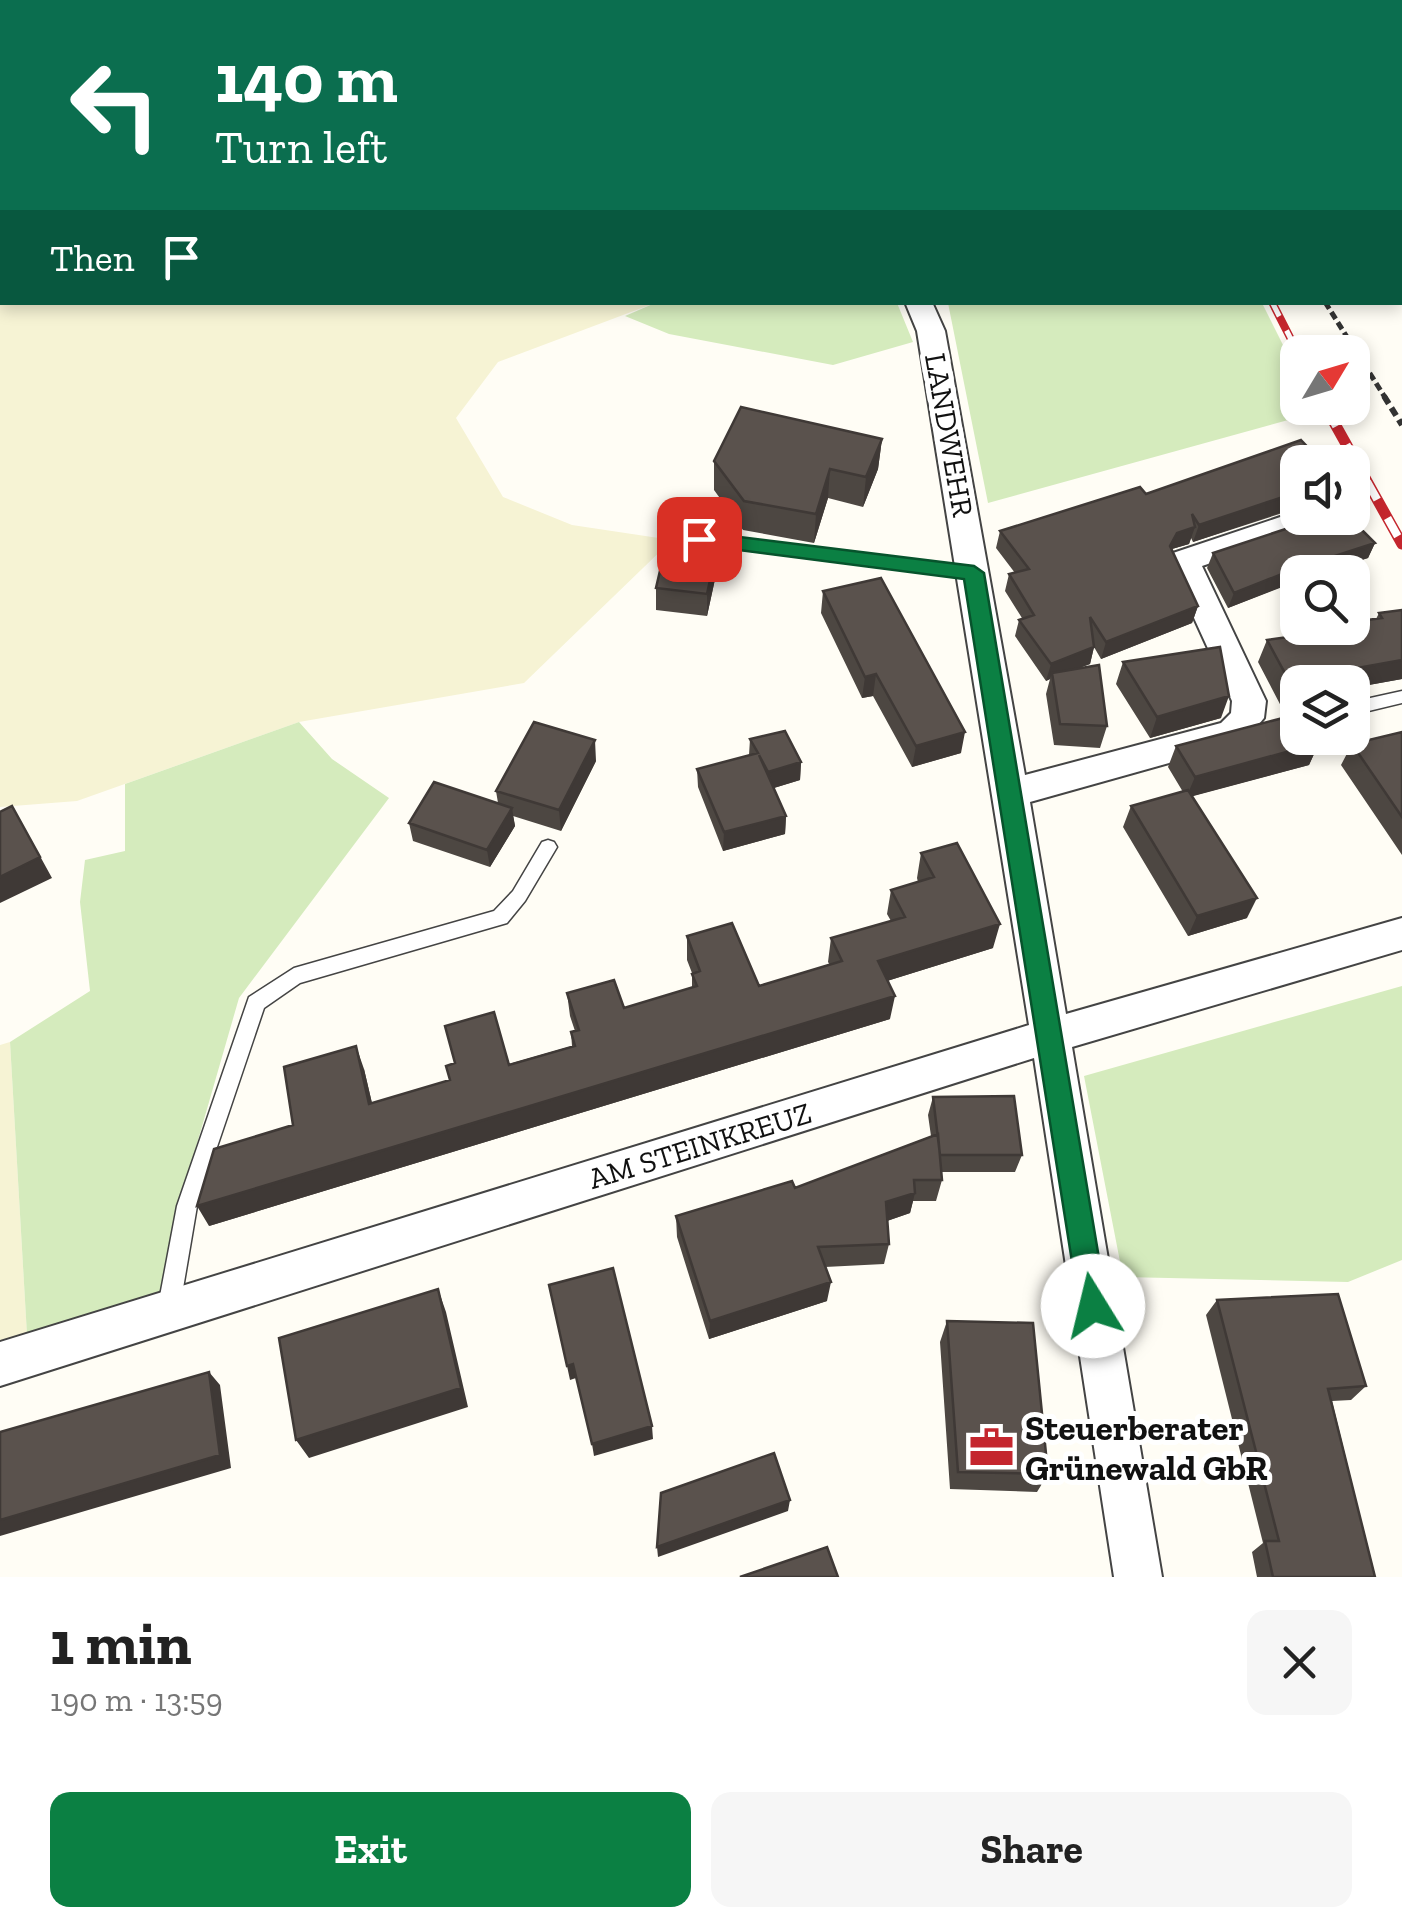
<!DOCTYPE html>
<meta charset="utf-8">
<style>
body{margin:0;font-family:"Zilla Slab",serif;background:#f6f6f6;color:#222;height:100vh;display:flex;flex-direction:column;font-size:38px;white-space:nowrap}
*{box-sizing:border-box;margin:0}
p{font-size:32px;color:#767676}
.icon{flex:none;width:55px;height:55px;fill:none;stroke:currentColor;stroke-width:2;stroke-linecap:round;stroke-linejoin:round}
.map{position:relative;height:1577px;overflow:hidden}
.drawer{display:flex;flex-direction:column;background:#fff;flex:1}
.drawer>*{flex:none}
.guide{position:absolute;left:0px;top:0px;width:1402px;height:305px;box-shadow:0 5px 15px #0003;background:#0b6e4f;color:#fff;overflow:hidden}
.needle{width:65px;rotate:52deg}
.buttons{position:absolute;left:1280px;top:335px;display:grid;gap:20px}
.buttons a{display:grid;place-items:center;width:90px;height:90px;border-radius:20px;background:#fff;box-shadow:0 5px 15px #0003;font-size:50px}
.pin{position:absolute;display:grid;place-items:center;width:85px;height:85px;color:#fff;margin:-42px;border-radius:20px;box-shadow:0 5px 15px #0006}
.me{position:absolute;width:110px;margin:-55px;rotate:351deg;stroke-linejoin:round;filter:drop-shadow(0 0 8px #0008)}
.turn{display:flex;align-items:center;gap:35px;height:210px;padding:0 50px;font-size:45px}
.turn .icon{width:130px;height:130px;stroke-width:2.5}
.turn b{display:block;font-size:70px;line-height:85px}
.then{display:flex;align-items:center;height:95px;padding:0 50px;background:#0003;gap:20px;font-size:38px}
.round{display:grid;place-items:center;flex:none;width:105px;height:105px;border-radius:20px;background:#f6f6f6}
.headline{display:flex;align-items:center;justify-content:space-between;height:170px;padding:0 50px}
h1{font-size:60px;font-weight:700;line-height:75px}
.button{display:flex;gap:20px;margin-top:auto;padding:20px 50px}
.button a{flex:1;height:115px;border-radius:20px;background:#0b8043;color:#fff;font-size:40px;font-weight:700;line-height:115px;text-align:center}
.button a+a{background:#f6f6f6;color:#222}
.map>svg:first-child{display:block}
.farmland{fill:#f6f3d4}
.green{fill:#d5ebbd}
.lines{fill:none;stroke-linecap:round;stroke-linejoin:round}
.service-casing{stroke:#444;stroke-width:3}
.minor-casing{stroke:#444;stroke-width:4}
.path-far1{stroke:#333;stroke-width:5;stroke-dasharray:8 4;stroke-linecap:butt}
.path{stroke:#333;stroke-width:6;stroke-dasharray:9 5;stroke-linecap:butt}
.service{fill:#fff;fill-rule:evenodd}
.minor{fill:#fff;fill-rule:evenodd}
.rail-far1-casing{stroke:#c4262e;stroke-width:8}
.rail-casing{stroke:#c4262e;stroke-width:11}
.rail-far1{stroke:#fff;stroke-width:5;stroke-dasharray:16;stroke-linecap:butt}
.rail{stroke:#fff;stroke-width:8;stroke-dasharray:21;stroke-linecap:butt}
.wall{fill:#4d4742}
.shaded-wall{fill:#3f3936}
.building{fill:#5a524d;stroke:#3f3936;stroke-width:2.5}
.route{fill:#0b8043;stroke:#07532c;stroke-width:2.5}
.labels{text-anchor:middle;stroke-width:10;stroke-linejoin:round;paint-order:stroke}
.street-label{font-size:30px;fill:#111;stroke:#fff}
.near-poi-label{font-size:35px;font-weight:bold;fill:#111;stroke:#fff;text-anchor:start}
</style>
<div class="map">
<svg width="1402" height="1577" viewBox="0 0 1402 1577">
<rect width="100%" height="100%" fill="#fffdf5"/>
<path class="farmland" d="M 0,0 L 552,1 L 891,0 L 890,2 L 2,2 L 2,302 L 655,303 L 498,362 L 456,418 L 503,497 L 572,525 L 672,540 L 524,683 L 299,722 L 77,801 L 0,807 Z
M 10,1042 L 28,1352 L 0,1360 L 0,1045 Z"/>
<path class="green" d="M 1171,0 L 1402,0 L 1402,287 L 1400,2 Z
M 655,303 L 897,303 L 913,342 L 833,365 L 669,334 L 625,316 Z
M 948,303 L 1262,303 L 1297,373 L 1298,408 L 1315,408 L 1317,412 L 988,503 Z
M 299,722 L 332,759 L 389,798 L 239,998 L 177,1213 L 159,1310 L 28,1352 L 10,1042 L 90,991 L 80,902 L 85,860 L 125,851 L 125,784 Z
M 1402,986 L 1402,1260 L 1348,1282 L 1123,1277 L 1084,1076 Z"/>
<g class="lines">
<defs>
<path id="service" d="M 699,534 L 973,567 L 981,573 L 973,579 L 699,544 L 691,539 Z
M 1402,691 L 1402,703 L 1352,715 L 1352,702 Z
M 548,840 L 554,842 L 557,847 L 525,901 L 507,923 L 300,983 L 264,1008 L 197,1206 L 179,1312 L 176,1320 L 168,1323 L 160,1320 L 157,1312 L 177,1206 L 249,997 L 294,968 L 494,911 L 513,891 L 542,842 Z"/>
<path id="minor" d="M 905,302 L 932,302 L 945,331 L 1025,775 L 1221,723 L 1231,713 L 1232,701 L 1168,561 L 1173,553 L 1298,511 L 1298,518 L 1325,518 L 1321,526 L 1202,566 L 1266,701 L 1264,718 L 1244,742 L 1030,802 L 1066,1014 L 1402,918 L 1402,950 L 1072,1047 L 1162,1577 L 1114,1577 L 1034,1058 L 0,1386 L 0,1342 L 1029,1025 L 917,331 Z"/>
</defs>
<use href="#service" class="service-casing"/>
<use href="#minor" class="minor-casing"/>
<path class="path-far1" d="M 1325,302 L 1386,399"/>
<path class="path" d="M 1384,396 L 1402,425"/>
<use href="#service" class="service"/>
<use href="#minor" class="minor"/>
<defs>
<path id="rail-far1" d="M 1272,302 L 1298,353"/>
<path id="rail" d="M 1326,408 L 1402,544"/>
</defs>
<use href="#rail-far1" class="rail-far1-casing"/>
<use href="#rail" class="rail-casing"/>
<use href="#rail-far1" class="rail-far1"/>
<use href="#rail" class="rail"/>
</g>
<path class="wall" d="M 882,439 L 878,469 L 863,507 L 828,498 L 814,543 L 743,530 L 714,490 L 714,461 Z
M 1298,462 L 1298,508 L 1193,542 L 1191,538 L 1189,544 L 1172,549 L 1198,606 L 1192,623 L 1101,659 L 1094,647 L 1090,664 L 1076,669 L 1107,726 L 1100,748 L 1054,745 L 1046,694 L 1050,679 L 1046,681 L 1015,636 L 1019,620 L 1022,618 L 1005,591 L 1009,574 L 1015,573 L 996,548 L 1000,531 L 1146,494 Z
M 1375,543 L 1368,558 L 1324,572 L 1298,572 L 1286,585 L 1228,608 L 1207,568 L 1213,553 Z
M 717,570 L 707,616 L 656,610 L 656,588 Z
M 823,591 L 961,753 L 912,767 L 873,696 L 862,698 L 821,613 Z
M 1402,610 L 1402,679 L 1352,688 L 1352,682 L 1298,682 L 1298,705 L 1282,708 L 1258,662 L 1267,640 L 1318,633 L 1321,628 L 1376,619 L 1379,613 Z
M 1123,662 L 1221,718 L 1150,738 L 1116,684 Z
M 1402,732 L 1402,855 L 1341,765 L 1352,744 Z
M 750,739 L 801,762 L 800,780 L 774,788 L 786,816 L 785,834 L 723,851 L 698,787 L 697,769 L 749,755 Z
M 1319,743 L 1309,765 L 1192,796 L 1247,918 L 1188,936 L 1123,827 L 1131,806 L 1183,792 L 1168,767 L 1176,746 Z
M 596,761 L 561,831 L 513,816 L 515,826 L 490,867 L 413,841 L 409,823 L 498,803 L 496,791 Z
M 921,853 L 993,948 L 887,981 L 890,1019 L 209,1226 L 293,1125 L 364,1069 L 372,1103 L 572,1046 L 571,1032 L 575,1031 L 570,1016 L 567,993 L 624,1008 L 692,988 L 692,973 L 687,960 L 687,936 L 759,986 L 830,965 L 828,962 L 831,938 L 891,921 L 887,914 L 891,890 L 918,882 L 917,878 Z
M 933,1097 L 1022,1155 L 1015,1172 L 941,1172 L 942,1180 L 936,1201 L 913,1201 L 910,1213 L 887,1221 L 889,1244 L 884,1264 L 825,1267 L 827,1301 L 709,1339 L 677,1237 L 676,1216 L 795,1188 L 931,1136 L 928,1115 Z
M 1217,1300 L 1366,1386 L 1351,1400 L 1332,1401 L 1375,1577 L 1257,1577 L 1252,1552 L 1263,1543 L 1206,1315 Z
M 947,1321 L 1048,1474 L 1037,1492 L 950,1489 L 940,1342 Z"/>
<path class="shaded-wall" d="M 882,439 L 878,469 L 863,507 L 866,477 Z
M 830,469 L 828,498 L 814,543 L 816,514 Z
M 1298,492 L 1297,507 L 1193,542 L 1199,525 Z
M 1195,527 L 1189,544 L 1172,549 L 1170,546 L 1177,533 Z
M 1375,543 L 1368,558 L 1324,572 L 1298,572 L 1298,581 L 1228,608 L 1234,593 L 1292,570 Z
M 717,548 L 717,570 L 707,616 L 707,594 Z
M 1198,606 L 1192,623 L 1101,659 L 1106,642 Z
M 1094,647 L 1090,664 L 1053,678 L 1052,673 L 1050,679 L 1046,681 L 1051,664 Z
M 1402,660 L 1402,679 L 1352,688 L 1352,682 L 1333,682 L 1334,680 L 1330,673 Z
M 876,674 L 873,696 L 862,698 L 865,677 Z
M 1229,696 L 1221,718 L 1150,738 L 1157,717 Z
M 965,732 L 961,753 L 912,767 L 916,746 Z
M 595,740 L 596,761 L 561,831 L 559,810 Z
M 1319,743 L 1309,765 L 1186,798 L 1195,777 Z
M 801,762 L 800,780 L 767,790 L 768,772 Z
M 512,808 L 515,826 L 490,867 L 487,850 Z
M 786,816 L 785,834 L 723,851 L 724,832 Z
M 24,827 L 52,878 L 0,903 L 0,877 Z
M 1257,898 L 1247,918 L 1188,936 L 1197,916 Z
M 1000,924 L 993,948 L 874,985 L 878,961 Z
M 895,996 L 890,1019 L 209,1226 L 197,1206 Z
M 356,1046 L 364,1069 L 377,1125 L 369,1104 Z
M 915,1193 L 910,1213 L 881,1223 L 886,1202 Z
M 831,1282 L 827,1301 L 709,1339 L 710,1321 Z
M 438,1289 L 446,1312 L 468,1407 L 309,1458 L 296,1440 Z
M 573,1364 L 576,1378 L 570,1380 L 567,1366 Z
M 209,1372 L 220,1385 L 231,1468 L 0,1536 L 0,1520 Z
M 652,1426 L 653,1439 L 594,1456 L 592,1444 Z
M 790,1500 L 788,1511 L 658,1557 L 657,1547 Z"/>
<path class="building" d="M 939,0 L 981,0 L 981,2 L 938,2 Z
M 741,407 L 882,439 L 866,477 L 830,469 L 816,514 L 744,501 L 714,461 Z
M 1301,440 L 1322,462 L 1298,462 L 1298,492 L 1199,525 L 1192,514 L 1195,527 L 1177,533 L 1170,546 L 1198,606 L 1106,642 L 1090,617 L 1094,647 L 1051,664 L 1019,620 L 1034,615 L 1009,574 L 1029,569 L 1000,531 L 1140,487 L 1146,494 Z
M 1319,518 L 1350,518 L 1375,543 L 1292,570 L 1234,593 L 1213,553 Z
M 667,541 L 717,548 L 707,594 L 656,588 Z
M 881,578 L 965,732 L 916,746 L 876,674 L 865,677 L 823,591 Z
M 1402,610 L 1402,660 L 1330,673 L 1334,680 L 1316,682 L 1298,682 L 1298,685 L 1292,686 L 1267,640 L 1324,632 L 1322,628 L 1352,628 L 1352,622 L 1382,618 L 1379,613 Z
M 1220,647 L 1229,696 L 1157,717 L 1123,662 Z
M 1099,665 L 1107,726 L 1060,724 L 1052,673 Z
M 1298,714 L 1298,738 L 1315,738 L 1319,743 L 1195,777 L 1176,746 Z
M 534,722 L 595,740 L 559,810 L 496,791 Z
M 785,731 L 801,762 L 768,772 L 759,755 L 786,816 L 724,832 L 697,769 L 758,753 L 750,739 Z
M 1402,732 L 1402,817 L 1352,744 Z
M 434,782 L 512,808 L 487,850 L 409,823 Z
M 1188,790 L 1257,898 L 1197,916 L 1131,806 Z
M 12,806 L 40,857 L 0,877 L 0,812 Z
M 957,843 L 1000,924 L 878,961 L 895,996 L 197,1206 L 214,1149 L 293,1125 L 284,1067 L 356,1046 L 369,1104 L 450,1080 L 446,1066 L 455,1063 L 445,1026 L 494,1012 L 509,1065 L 575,1046 L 571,1032 L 579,1030 L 567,993 L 614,980 L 624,1008 L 697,986 L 692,974 L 700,971 L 687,936 L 732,923 L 759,986 L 842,961 L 831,938 L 905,917 L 891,890 L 934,877 L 921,853 Z
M 1014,1096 L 1022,1155 L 940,1155 L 933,1097 Z
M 938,1134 L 942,1180 L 914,1180 L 915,1193 L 886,1202 L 889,1244 L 818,1247 L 831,1282 L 710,1321 L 676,1216 L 792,1181 L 795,1188 Z
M 613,1268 L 652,1426 L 592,1444 L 573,1364 L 567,1366 L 549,1285 Z
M 438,1289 L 461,1388 L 296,1440 L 279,1338 Z
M 1338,1294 L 1366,1386 L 1328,1389 L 1375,1577 L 1273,1577 L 1265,1541 L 1279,1541 L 1217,1300 Z
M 947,1321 L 1033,1323 L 1048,1474 L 958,1472 Z
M 209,1372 L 220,1455 L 0,1520 L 0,1432 Z
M 774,1453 L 790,1500 L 657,1547 L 661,1493 Z
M 827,1547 L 838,1577 L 740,1577 Z"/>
<path class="route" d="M 699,532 L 974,566 L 984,573 L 1107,1306 L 1103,1316 L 1093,1321 L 1083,1316 L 1079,1306 L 964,579 L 692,544 L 692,534 Z"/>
<defs>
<symbol id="office-bare" viewBox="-9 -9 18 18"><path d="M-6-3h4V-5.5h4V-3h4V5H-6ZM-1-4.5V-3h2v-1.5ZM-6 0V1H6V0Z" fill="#c4262e" stroke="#fff" stroke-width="2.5" paint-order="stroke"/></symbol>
</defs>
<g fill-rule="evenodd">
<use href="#office-bare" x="960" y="1416" width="63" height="63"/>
</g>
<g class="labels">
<g class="street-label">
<text transform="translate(949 435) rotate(80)" y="10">LANDWEHR</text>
<text transform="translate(700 1146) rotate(-17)" y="10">AM STEINKREUZ</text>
</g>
<g class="near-poi-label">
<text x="1025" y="1440">Steuerberater<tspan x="1025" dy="40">Grünewald GbR</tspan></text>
</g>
</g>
</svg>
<div class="buttons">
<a><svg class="needle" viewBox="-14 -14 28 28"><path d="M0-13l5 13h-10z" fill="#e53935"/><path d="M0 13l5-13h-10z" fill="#767676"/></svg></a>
<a><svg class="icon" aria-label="sound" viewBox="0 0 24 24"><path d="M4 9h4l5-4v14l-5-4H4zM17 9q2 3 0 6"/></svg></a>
<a><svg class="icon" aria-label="search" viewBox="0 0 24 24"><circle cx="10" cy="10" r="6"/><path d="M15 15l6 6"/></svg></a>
<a><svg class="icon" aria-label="layers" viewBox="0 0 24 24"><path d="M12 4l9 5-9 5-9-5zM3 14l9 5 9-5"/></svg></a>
</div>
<div class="pin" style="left:699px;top:539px;background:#d93025"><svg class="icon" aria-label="arrive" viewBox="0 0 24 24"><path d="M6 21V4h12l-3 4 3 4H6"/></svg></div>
<svg class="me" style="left:1093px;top:1306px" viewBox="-20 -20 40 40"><circle r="19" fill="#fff"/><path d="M0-13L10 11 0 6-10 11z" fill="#0b8043"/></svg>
<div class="guide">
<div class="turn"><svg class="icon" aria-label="left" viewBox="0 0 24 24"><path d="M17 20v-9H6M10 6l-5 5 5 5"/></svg><div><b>140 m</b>Turn left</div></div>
<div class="then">Then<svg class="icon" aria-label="arrive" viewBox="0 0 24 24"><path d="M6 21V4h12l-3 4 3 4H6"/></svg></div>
</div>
</div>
<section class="drawer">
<div class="headline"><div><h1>1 min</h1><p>190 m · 13:59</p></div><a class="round"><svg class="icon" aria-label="close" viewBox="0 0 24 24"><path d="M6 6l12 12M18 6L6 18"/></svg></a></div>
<div class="button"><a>Exit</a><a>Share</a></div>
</section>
